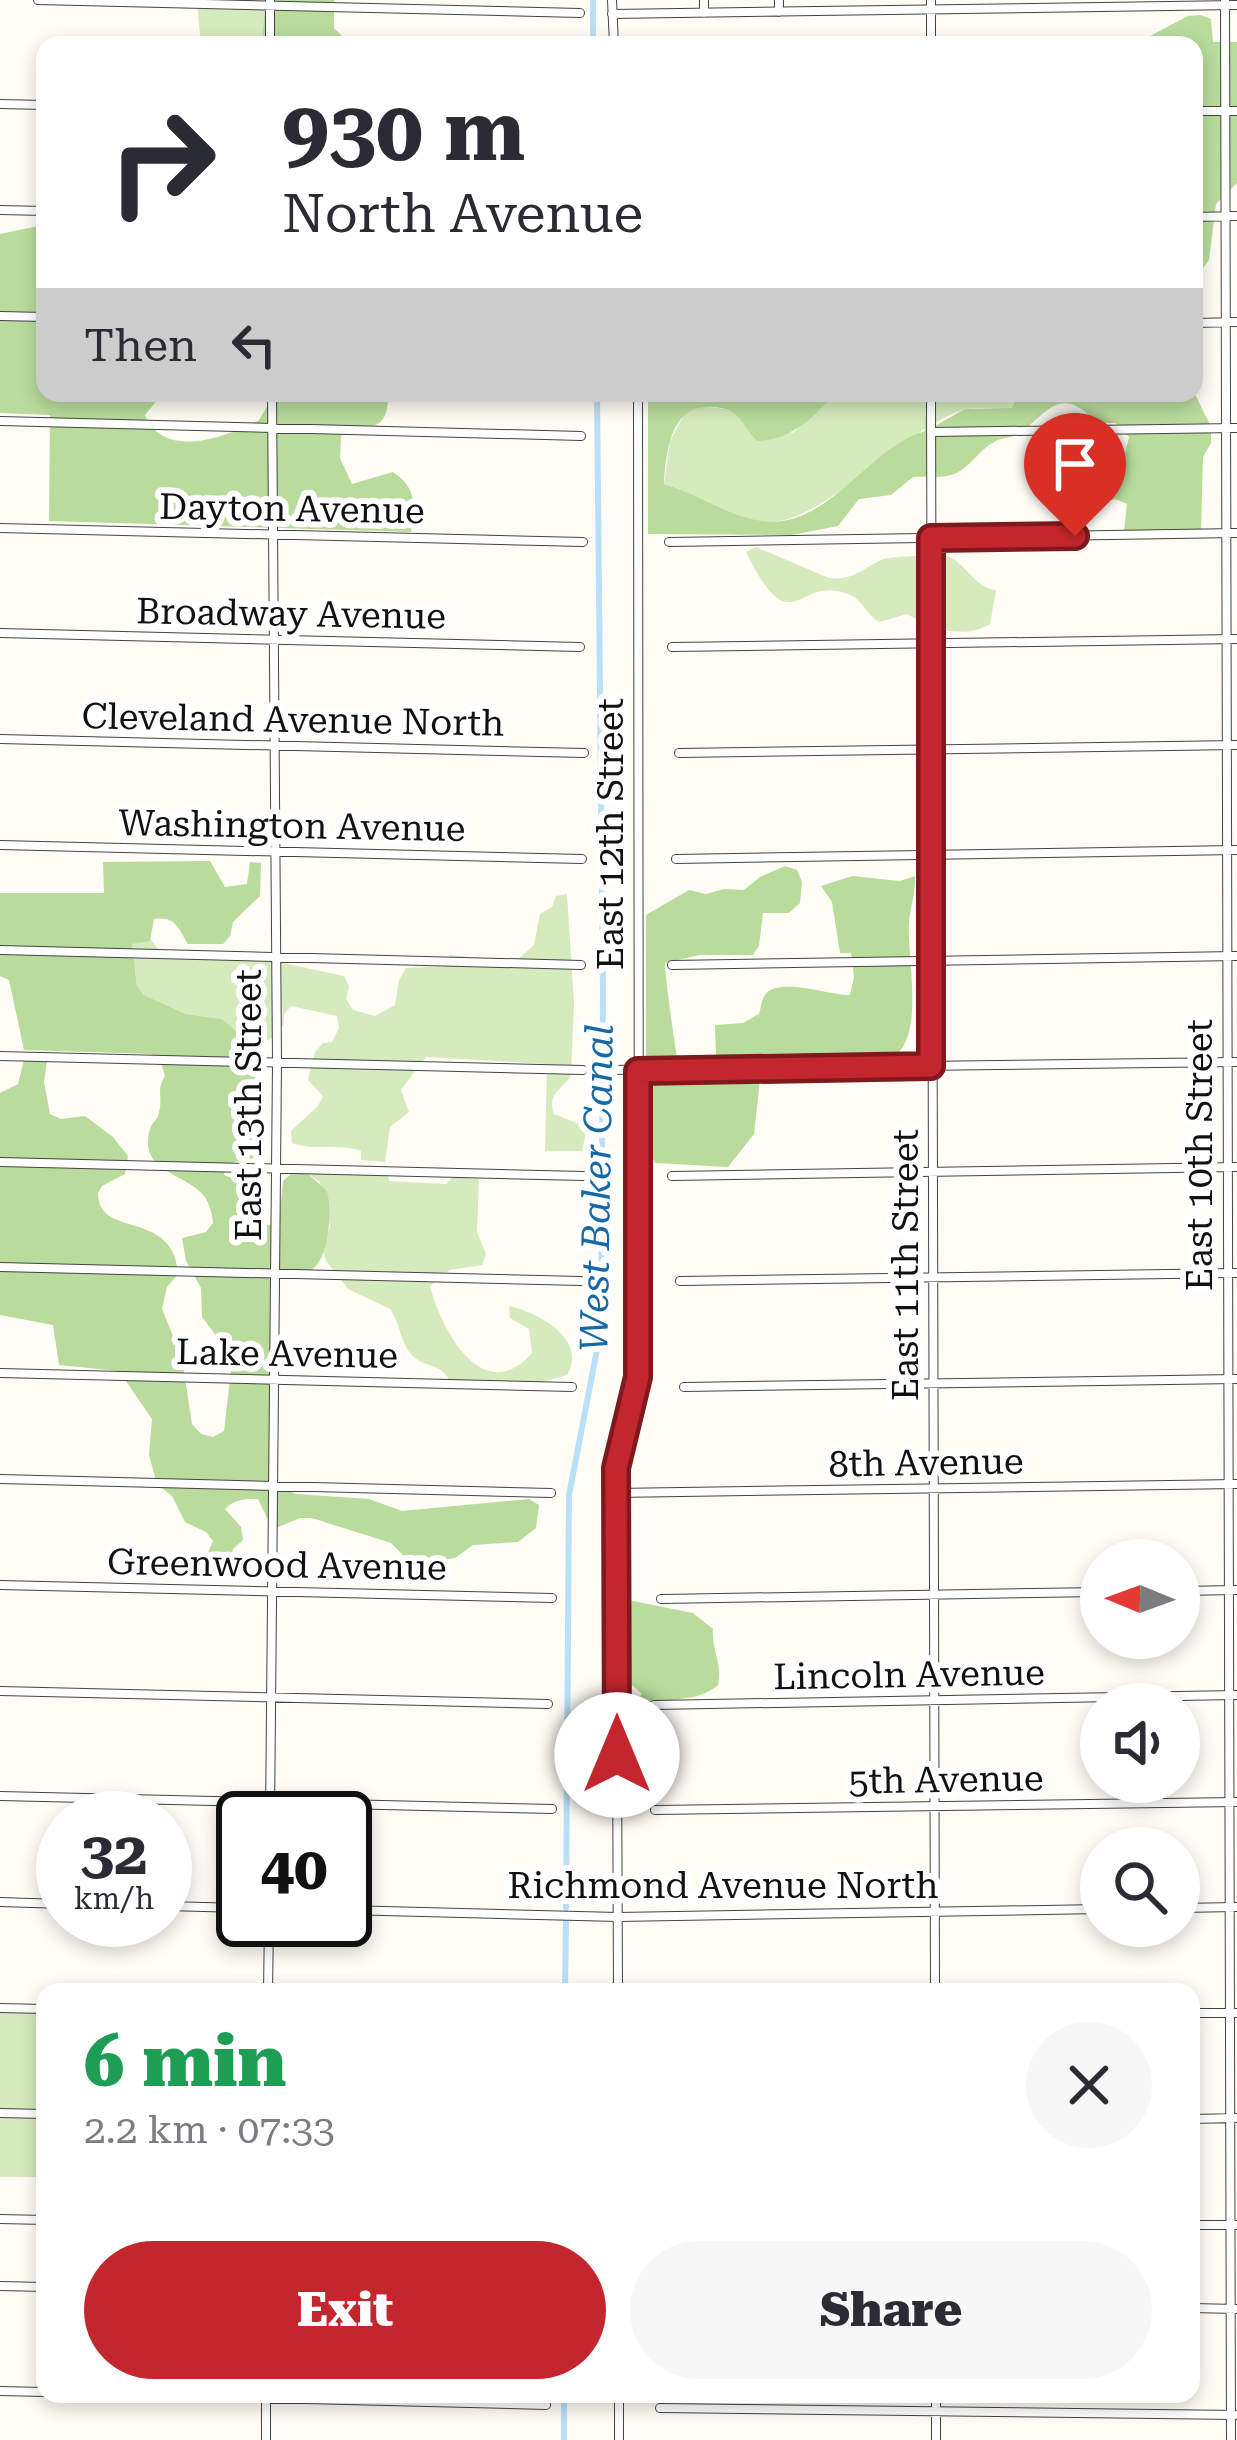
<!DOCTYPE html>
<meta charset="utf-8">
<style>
body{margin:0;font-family:"Roboto Serif",serif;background:#f7f7f7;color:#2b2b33;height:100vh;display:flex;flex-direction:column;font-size:45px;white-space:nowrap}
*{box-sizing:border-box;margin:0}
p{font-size:39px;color:#7c7c81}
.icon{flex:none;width:66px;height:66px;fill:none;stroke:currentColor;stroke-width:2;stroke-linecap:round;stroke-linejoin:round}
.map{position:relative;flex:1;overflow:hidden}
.sheet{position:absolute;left:36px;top:1983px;width:1164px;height:420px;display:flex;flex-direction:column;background:#fff;border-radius:24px;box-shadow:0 6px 18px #0003}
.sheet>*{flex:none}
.top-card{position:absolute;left:36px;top:36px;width:1167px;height:366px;border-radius:24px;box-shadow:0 6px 18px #0003;background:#fff;color:#2b2b33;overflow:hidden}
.needle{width:78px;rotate:271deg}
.tools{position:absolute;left:1080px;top:1539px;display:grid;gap:24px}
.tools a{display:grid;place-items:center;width:120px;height:120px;border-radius:50%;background:#fff;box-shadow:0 6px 18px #0003;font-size:60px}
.speed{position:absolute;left:36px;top:1791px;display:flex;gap:24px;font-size:60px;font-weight:700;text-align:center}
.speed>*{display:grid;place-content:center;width:156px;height:156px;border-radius:50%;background:#fff;box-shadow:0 6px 18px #0003;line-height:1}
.speed small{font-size:30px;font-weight:400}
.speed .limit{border:6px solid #111;border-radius:18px;background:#fff;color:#111}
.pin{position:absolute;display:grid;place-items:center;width:102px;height:102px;color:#fff;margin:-123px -51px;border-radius:50% 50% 50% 0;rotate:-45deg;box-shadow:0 0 12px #0007}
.pin .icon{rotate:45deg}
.me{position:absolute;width:132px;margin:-66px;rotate:0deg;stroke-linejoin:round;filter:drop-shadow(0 0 9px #0008)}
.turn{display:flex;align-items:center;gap:42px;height:252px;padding:0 48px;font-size:54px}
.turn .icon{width:156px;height:156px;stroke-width:2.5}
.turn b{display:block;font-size:84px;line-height:102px}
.then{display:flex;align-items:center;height:114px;padding:0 48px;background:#0003;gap:24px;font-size:45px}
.round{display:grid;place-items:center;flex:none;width:126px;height:126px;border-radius:63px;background:#f7f7f7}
.summary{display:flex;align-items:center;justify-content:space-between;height:204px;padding:0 48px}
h1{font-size:72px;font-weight:800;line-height:90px;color:#1e9e55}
.button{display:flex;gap:24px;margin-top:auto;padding:24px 48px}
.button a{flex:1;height:138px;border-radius:72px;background:#c4262e;color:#fff;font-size:48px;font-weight:800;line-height:138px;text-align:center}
.button a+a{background:#f7f7f7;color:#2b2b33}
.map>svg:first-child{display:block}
.green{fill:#d5ebbd}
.forest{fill:#b9dc9c}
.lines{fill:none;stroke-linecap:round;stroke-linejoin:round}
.canal{stroke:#b9e0f7;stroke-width:6}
.minor-casing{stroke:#444;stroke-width:10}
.minor{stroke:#fff;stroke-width:8}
.route-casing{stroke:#7f191e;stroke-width:30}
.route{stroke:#c4262e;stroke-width:21}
.labels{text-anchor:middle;stroke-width:12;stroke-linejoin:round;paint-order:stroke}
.street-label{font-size:36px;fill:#111;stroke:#fff}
.water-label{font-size:39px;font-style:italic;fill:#1768a6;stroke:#fff}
</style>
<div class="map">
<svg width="1237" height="2440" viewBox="0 0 1237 2440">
<rect width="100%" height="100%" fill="#fffdf5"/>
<path class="green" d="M 80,0 L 266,0 L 264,31 L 258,42 L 201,45 L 197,3 Z
M 833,393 L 1018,393 L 1012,408 C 993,410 976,405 957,412 C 901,433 819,525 768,522 C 731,519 699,494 664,484 L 670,441 L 687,409 C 722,400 760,422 793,433 Z
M 756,547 L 829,578 C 854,581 863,568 883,559 C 889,557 934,555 940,555 C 964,556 972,588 996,590 L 990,624 C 963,640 932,629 907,614 L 879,622 C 867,615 863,601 852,596 C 798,569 794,650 746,552 Z
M 567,894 L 574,1003 L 571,1075 C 561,1092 547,1092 554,1114 L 587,1127 L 582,1151 L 545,1151 L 547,1064 L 426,1057 L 401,1090 L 409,1112 L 390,1127 L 385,1162 L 361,1160 L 361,1151 C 339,1142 314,1152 292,1143 L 291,1131 L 318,1106 L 323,1096 L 308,1080 L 315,1052 L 323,1043 L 332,1042 L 339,1028 L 337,1016 L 291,1006 L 284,1014 L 283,1026 L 273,1031 L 273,1037 L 256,1048 L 222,1019 L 186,1014 L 144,995 L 137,986 L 132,944 L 150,939 L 164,956 L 269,960 L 344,976 L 349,986 L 346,999 L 353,1010 L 375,1016 L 395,1005 L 399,980 L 406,968 L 447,966 L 450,955 L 515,962 L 534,945 L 540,914 L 552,907 L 556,896 Z
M 349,1171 L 388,1175 L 389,1181 L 446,1184 L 453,1177 L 479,1179 L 477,1232 L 486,1254 L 482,1265 L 450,1270 L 430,1286 C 441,1329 483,1409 532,1353 L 529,1329 L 510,1318 L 509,1306 C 540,1313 588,1340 567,1375 L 534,1384 L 451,1384 C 443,1362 425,1369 412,1355 C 401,1344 400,1323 390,1309 L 348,1289 L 326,1261 L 323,1249 L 330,1226 L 320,1182 L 308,1174 Z
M 45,2007 L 45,2172 L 38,2177 L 0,2177 L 0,2008 Z"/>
<path class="forest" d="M 266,0 L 334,0 L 334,28 L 342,36 L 365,45 L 247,45 L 262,39 Z
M 1200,15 L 1211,19 L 1213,42 L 1237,42 L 1237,183 L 1216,204 L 1209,260 L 1194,280 L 1194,45 L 1133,45 L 1188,16 Z
M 43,225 L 45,393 L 163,393 L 145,415 C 165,461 226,437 259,420 L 275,393 L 388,393 C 389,432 371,425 341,436 L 340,458 L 352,484 L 393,472 C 416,487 416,506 411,532 L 49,521 L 50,415 L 0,413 L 0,234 Z
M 1194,392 L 1211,427 L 1211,443 L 1203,457 L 1201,530 L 1124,531 L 1127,504 L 1115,499 L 1079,509 L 1072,494 L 1071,460 L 1098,461 L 1125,454 L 1129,437 L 1115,423 L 1098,423 C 1061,386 1051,408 1022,432 C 1015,438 1004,437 996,441 C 981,448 973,463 960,471 C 946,480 928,476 913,477 L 891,495 L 859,499 L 838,526 L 792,535 L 648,534 L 648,393 L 833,393 C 817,418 787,441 757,441 C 748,432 742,418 732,412 C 726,408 721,408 714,407 C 671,402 666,451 664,484 C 697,493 727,516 762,521 C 828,530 867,448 925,431 L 925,415 L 927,424 L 933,427 L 965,409 L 1012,408 L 1018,393 Z
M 210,861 L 225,887 L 247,884 L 250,862 L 261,863 L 260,896 L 233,922 L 230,936 L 223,944 L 188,944 C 178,928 176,916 154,919 L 150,941 L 132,944 L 137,986 L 144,995 L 186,1014 L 222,1019 L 256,1048 L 256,1056 L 251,1057 L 258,1072 L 259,1123 C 269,1135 266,1146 257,1157 L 226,1164 L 224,1175 L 256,1187 L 254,1199 L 232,1220 L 232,1226 L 248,1229 L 279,1223 L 283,1181 L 292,1173 L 308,1174 L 327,1191 C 332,1210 330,1263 308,1272 C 300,1275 287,1274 278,1275 L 275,1486 L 296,1494 L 369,1499 L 402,1511 L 529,1499 L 539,1505 L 536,1528 L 518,1542 L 473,1545 L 455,1558 L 418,1563 L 408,1560 L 391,1543 L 312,1518 L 300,1518 L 278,1527 L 268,1520 L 258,1499 C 244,1499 235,1499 225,1509 L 241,1527 L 243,1540 L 233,1549 L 227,1571 L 217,1577 L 207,1573 L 204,1562 L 213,1541 L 206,1532 L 185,1522 L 172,1496 L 157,1484 L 149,1455 L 152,1419 L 119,1371 L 59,1365 L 53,1325 L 0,1315 L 0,1093 L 18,1084 L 24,1060 L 47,1061 L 44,1082 L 50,1114 L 61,1119 L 85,1116 L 113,1137 L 128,1156 L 125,1174 L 102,1186 L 98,1193 C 98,1240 174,1208 178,1274 L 167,1287 L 162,1309 L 182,1358 L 192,1424 L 201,1434 L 213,1437 L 224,1431 L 231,1371 L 215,1334 L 202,1317 L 201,1288 L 186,1261 L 182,1238 L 206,1232 L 213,1223 C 212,1214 210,1204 204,1196 C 186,1173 137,1172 150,1129 C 153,1120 157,1122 159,1112 C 163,1098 156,1090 165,1076 L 161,1063 L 151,1054 L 24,1050 L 9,980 L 0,976 L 0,893 L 104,893 L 103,862 Z
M 785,866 L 797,870 L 802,882 L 800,903 L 789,913 L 763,913 L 759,946 L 753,955 L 699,955 L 665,963 C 664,968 676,1056 678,1061 C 683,1069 685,1070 692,1075 L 708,1071 L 716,1056 L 715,1025 L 743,1023 L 759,1014 C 761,1008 761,1000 765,995 C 777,976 832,996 850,995 L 854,977 L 851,953 L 840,953 L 832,902 L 821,886 L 852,876 L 900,881 L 915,876 C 916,892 910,907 909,923 C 907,958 923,1025 899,1052 L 882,1054 L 869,1063 L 784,1059 L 760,1080 L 754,1134 L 728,1167 L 655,1163 C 638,1132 658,1093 646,1063 L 646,915 L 689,890 L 706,894 L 724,889 L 744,890 L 760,877 Z
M 623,1599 L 693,1613 L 713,1629 C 711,1649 723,1665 718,1685 C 698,1702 675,1697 651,1704 L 651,1709 L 634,1703 L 642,1694 L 625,1679 L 630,1632 Z"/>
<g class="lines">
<path class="canal" d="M 593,0 L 593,45
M 566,1908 L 569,1495 L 601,1329 L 603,992 L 597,393
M 565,1992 L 566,1922
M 564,2440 L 564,2394"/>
<defs>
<path id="minor" d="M 38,0 L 580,13
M 270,0 L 270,45
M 612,0 L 614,45
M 704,0 L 704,13
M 1225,0 L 1231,2440
M 779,12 L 779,0
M 612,14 L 1237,5
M 931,45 L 931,0
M 0,104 L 45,105
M 1194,111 L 1237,111
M 0,210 L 45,211
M 1194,217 L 1237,216
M 0,316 L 45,317
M 1194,323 L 1237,322
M 931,393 L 935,1992
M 0,421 L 581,436
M 931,432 L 1237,428
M 0,528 L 583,542
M 669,542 L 1237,533
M 0,633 L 580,647
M 672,647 L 1237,639
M 0,739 L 584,753
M 679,753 L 1237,745
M 0,845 L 582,859
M 676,859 L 1237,850
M 0,950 L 581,965
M 672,965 L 1237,956
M 0,1056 L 583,1070
M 608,1070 L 1237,1062
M 0,1162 L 584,1176
M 672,1176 L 1237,1167
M 0,1267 L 581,1281
M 680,1281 L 1237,1273
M 0,1373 L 572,1387
M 684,1387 L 1237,1379
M 0,1479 L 551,1493
M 615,1493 L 1237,1484
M 0,1585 L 552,1598
M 1179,1591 L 1237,1590
M 661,1599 L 1101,1592
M 0,1691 L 548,1704
M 654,1705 L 1237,1695
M 0,1796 L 552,1809
M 655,1810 L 1237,1802
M 270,1818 L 277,1063 L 272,393
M 0,1902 L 63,1904
M 165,1906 L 243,1908
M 1179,1908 L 1237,1907
M 345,1910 L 618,1917 L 1101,1909
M 268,1992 L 269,1920
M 618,1992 L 616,1479 L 637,1387 L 639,1355 L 638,393
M 0,2008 L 45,2009
M 1191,2013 L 1237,2013
M 0,2113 L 45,2114
M 1191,2119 L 1237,2118
M 0,2219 L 45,2220
M 1191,2225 L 1237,2225
M 0,2286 L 45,2287
M 1191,2308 L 1237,2309
M 0,2391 L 45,2392
M 108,2394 L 546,2405
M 266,2395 L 266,2440
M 660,2408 L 1237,2415
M 619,2440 L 619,2394
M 936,2440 L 936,2394"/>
</defs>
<use href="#minor" class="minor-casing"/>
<use href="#minor" class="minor"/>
</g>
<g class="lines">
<defs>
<path id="route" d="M 617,1755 L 616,1468 L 638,1377 L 638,1071 L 931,1066 L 931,538 L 1075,536"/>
</defs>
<use href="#route" class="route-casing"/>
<use href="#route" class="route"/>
</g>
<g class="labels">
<g class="street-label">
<text transform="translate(292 508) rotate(1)" y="13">Dayton Avenue</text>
<text transform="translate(291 613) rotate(1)" y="13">Broadway Avenue</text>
<text transform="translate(293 719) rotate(1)" y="13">Cleveland Avenue North</text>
<text transform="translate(292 825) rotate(1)" y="13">Washington Avenue</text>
<text transform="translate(610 834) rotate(-90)" y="13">East 12th Street</text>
<text transform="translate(248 1105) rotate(-90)" y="13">East 13th Street</text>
<text transform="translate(1199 1155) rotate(-90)" y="13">East 10th Street</text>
<text transform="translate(905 1265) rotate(-90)" y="13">East 11th Street</text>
<text transform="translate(287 1353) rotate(1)" y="13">Lake Avenue</text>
<text transform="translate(926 1462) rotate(-1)" y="13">8th Avenue</text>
<text transform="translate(277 1564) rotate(1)" y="13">Greenwood Avenue</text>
<text transform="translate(909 1674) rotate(-1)" y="13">Lincoln Avenue</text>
<text transform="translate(946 1779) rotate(-1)" y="13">5th Avenue</text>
<text x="723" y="1898">Richmond Avenue North</text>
</g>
<g class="water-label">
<text transform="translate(596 1188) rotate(-89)" y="14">West Baker Canal</text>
</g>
</g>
</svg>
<div class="tools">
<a><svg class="needle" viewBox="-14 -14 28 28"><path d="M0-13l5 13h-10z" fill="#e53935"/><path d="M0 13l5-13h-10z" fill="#7c7c81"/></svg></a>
<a><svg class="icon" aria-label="sound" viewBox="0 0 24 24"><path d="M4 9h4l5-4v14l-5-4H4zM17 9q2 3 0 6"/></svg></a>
<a><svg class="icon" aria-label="search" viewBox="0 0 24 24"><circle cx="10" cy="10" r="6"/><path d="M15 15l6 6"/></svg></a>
</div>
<div class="speed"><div>32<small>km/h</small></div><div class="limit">40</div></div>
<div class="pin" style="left:1075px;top:536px;background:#d93025"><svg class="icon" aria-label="arrive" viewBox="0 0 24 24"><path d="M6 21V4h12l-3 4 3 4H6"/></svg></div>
<svg class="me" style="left:617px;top:1755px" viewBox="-20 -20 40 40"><circle r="19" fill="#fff"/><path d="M0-13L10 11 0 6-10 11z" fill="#c4262e"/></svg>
<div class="top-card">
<div class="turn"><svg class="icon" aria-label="right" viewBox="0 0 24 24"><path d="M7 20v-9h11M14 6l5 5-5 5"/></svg><div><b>930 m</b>North Avenue</div></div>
<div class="then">Then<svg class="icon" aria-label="left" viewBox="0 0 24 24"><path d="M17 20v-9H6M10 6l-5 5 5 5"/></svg></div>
</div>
<section class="sheet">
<div class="summary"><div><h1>6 min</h1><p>2.2 km · 07:33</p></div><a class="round"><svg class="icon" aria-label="close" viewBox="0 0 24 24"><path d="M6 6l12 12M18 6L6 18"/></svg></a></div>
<div class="button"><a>Exit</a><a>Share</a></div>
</section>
</div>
